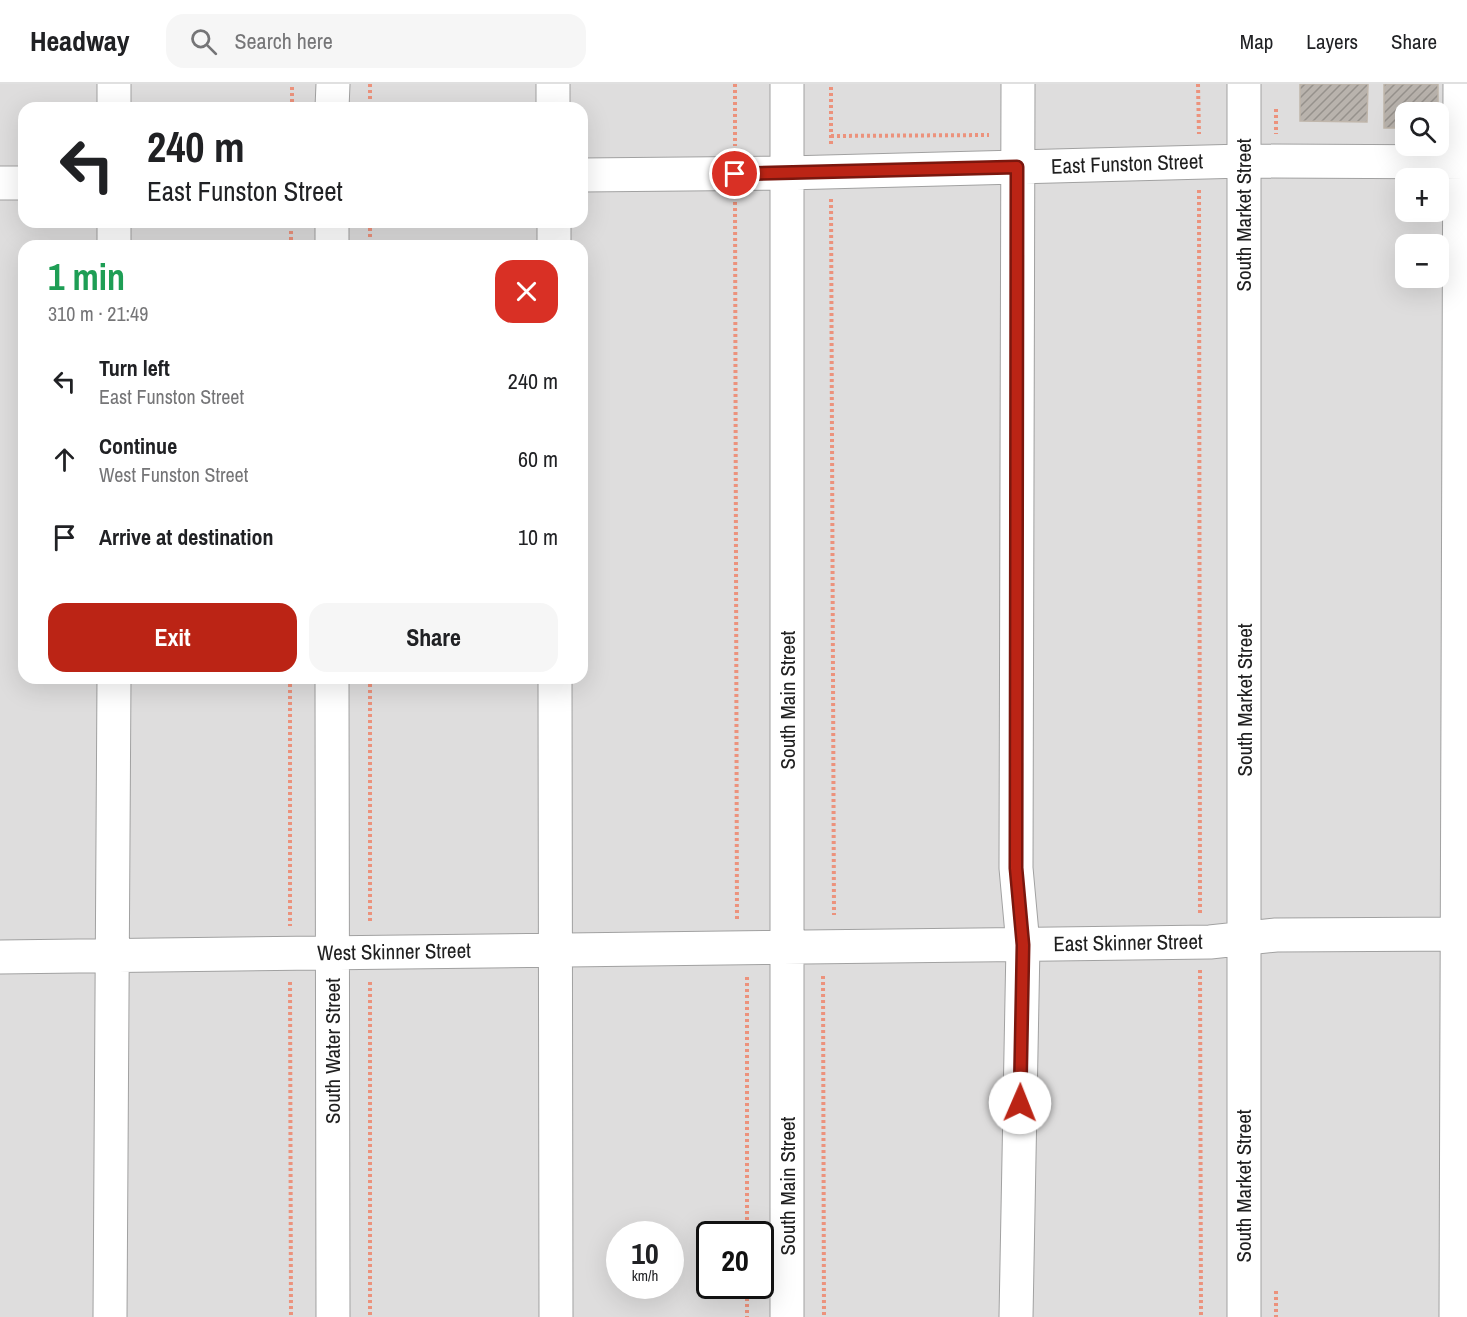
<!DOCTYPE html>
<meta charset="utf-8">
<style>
body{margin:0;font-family:"Archivo Narrow",sans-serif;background:#f6f6f6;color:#202124;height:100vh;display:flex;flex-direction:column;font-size:22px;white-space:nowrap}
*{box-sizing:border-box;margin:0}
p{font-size:20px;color:#757577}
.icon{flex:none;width:33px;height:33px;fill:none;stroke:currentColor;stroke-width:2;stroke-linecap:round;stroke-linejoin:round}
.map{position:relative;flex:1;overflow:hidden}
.side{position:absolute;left:18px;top:156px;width:570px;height:444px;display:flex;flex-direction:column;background:#fff;border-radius:18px;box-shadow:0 6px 24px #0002}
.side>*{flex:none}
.banner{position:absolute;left:18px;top:18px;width:570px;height:126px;border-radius:18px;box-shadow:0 6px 24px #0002;background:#fff;color:#202124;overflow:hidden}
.controls{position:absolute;left:1395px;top:18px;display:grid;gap:12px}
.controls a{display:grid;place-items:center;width:54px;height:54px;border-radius:12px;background:#fff;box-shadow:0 6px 24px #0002;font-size:30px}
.speed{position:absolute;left:606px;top:1137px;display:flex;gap:12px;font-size:30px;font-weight:700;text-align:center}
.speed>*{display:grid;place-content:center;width:78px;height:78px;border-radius:50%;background:#fff;box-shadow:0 6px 24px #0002;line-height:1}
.speed small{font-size:15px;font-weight:400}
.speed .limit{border:3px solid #111;border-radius:9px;background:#fff;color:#111}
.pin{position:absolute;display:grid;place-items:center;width:51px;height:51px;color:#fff;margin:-26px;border:3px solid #fff;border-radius:50%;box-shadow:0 2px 6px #0007}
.me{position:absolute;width:66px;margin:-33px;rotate:1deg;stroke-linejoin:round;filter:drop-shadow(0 0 4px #0008)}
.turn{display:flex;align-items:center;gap:21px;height:126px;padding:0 30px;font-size:27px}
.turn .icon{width:78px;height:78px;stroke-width:2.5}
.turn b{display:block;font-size:42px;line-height:51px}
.round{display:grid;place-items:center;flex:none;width:63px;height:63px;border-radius:18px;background:#f6f6f6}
.head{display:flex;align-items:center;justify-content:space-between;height:102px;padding:0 30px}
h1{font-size:36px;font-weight:700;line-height:45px;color:#1e9e55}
.primary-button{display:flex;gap:12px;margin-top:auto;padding:12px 30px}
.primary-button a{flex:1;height:69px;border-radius:18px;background:#bb2415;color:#fff;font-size:24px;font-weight:700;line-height:69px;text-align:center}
.primary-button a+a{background:#f6f6f6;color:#202124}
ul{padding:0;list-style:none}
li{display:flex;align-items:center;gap:18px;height:78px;padding:0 30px}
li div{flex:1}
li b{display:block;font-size:22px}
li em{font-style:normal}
header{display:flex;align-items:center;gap:36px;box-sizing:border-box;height:84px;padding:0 30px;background:#fff;border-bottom:2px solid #e0e0e0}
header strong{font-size:28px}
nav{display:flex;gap:33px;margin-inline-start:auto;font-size:21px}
.search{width:420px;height:54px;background:#f6f6f6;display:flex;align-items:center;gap:15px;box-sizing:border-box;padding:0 21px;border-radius:18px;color:#757577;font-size:22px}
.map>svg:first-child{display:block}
.residential{fill:#dedddd;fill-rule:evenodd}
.building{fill:url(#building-hatch);stroke:#c0b6ab;stroke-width:1.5}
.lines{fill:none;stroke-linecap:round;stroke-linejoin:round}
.minor-casing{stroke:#a1a1a1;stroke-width:35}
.path{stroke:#ec927c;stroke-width:4;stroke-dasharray:3 3;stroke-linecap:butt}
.minor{stroke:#fff;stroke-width:33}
.route-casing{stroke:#7a170e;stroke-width:15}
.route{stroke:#bb2415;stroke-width:10}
.labels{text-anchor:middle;stroke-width:5;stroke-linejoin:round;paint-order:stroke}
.street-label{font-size:21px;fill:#202020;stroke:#fff}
</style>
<header>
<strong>Headway</strong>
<div class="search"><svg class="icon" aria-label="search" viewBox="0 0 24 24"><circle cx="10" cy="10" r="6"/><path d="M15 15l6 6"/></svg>Search here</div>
<nav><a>Map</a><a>Layers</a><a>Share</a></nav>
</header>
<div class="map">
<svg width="1467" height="1233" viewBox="0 0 1467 1233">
<defs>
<pattern id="building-hatch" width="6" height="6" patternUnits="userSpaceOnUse" patternTransform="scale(1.5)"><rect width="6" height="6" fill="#b9b3ad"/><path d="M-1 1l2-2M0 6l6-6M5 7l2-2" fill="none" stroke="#96918c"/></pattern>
</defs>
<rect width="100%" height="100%" fill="#f0eee8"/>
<path class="residential" d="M 0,0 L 1467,0 L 1467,1233 L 0,1233 ZM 24,24 L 582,24 L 582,138 L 24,138 ZM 1406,28 L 1438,28 L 1438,62 L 1406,62 ZM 1406,94 L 1438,94 L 1438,128 L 1406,128 ZM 1406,160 L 1438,160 L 1438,194 L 1406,194 ZM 24,162 L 582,162 L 582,594 L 24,594 ZM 620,1150 L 670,1150 L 670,1202 L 620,1202 ZM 710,1150 L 760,1150 L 760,1202 L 710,1202 Z"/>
<path class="building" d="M 1300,0 L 1368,0 L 1367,38 L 1300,37 Z
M 1384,0 L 1438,0 L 1438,28 L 1406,28 L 1406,44 L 1384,44 Z"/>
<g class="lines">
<defs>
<path id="minor" d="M 114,0 L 114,24
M 553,0 L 553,24
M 787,0 L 787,1233
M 332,24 L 333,0
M 582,91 L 787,89 L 1244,77 L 1467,78
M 0,99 L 24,99
M 114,138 L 114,162
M 554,138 L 554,162
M 332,162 L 332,138
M 332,594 L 333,1233
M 555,594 L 556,1233
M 0,873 L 1210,858 L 1276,851 L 1467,850
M 110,1233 L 114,594
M 1016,1233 L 1023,861 L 1016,784 L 1018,0
M 1244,1233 L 1244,0
M 1456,1233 L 1460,0"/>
</defs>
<use href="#minor" class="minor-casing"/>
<path class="path" d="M 370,0 L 370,24
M 735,0 L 735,62
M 1198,0 L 1199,50
M 292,24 L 292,0
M 1276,25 L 1276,50
M 831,52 L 989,51
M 831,60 L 831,0
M 1199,106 L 1200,830
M 831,115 L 834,831
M 735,118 L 737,836
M 370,138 L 370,162
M 291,162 L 291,138
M 290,594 L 290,842
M 370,594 L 370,839
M 1200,886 L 1201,1233
M 823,892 L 824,1233
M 747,893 L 747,1150
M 290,898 L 291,1233
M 370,898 L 370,1233
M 747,1202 L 747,1233
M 1276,1207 L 1276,1233"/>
<use href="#minor" class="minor"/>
</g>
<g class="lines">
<defs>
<path id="route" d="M 735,90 L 1017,83 L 1016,784 L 1023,861 L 1020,1019"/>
</defs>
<use href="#route" class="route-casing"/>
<use href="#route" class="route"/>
</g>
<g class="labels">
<g class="street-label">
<text transform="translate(1127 80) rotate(-2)" y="7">East Funston Street</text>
<text transform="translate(1244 131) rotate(-90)" y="7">South Market Street</text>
<text transform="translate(788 616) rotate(-90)" y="7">South Main Street</text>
<text transform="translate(1245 616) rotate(-90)" y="7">South Market Street</text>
<text transform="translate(1128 859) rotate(-1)" y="7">East Skinner Street</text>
<text transform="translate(394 868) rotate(-1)" y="7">West Skinner Street</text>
<text transform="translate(333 967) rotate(-90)" y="7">South Water Street</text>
<text transform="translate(788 1102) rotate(-90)" y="7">South Main Street</text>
<text transform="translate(1244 1102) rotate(-90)" y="7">South Market Street</text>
</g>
</g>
</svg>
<div class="controls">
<a><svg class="icon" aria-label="search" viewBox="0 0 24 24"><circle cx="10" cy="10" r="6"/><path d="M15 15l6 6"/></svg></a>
<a>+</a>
<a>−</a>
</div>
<div class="speed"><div>10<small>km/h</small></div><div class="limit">20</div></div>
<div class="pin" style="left:735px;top:90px;background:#d93025"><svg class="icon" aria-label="arrive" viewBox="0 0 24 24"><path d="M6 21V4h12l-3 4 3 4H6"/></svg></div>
<svg class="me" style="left:1020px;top:1019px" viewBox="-20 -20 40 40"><circle r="19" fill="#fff"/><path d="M0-13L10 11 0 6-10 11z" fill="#bb2415"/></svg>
<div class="banner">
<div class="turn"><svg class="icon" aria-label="left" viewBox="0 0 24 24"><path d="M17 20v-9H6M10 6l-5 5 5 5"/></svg><div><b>240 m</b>East Funston Street</div></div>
</div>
<section class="side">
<div class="head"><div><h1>1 min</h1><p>310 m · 21:49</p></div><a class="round" style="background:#d93025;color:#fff"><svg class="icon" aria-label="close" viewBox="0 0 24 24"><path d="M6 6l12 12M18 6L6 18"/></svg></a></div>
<ul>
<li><svg class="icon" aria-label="left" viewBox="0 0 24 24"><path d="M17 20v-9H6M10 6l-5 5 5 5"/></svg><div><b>Turn left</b><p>East Funston Street</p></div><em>240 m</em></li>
<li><svg class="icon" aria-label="ahead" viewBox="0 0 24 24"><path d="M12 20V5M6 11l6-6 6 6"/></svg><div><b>Continue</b><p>West Funston Street</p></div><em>60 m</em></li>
<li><svg class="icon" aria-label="arrive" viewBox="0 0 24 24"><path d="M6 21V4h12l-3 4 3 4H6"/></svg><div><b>Arrive at destination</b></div><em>10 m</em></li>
</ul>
<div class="primary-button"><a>Exit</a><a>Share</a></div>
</section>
</div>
